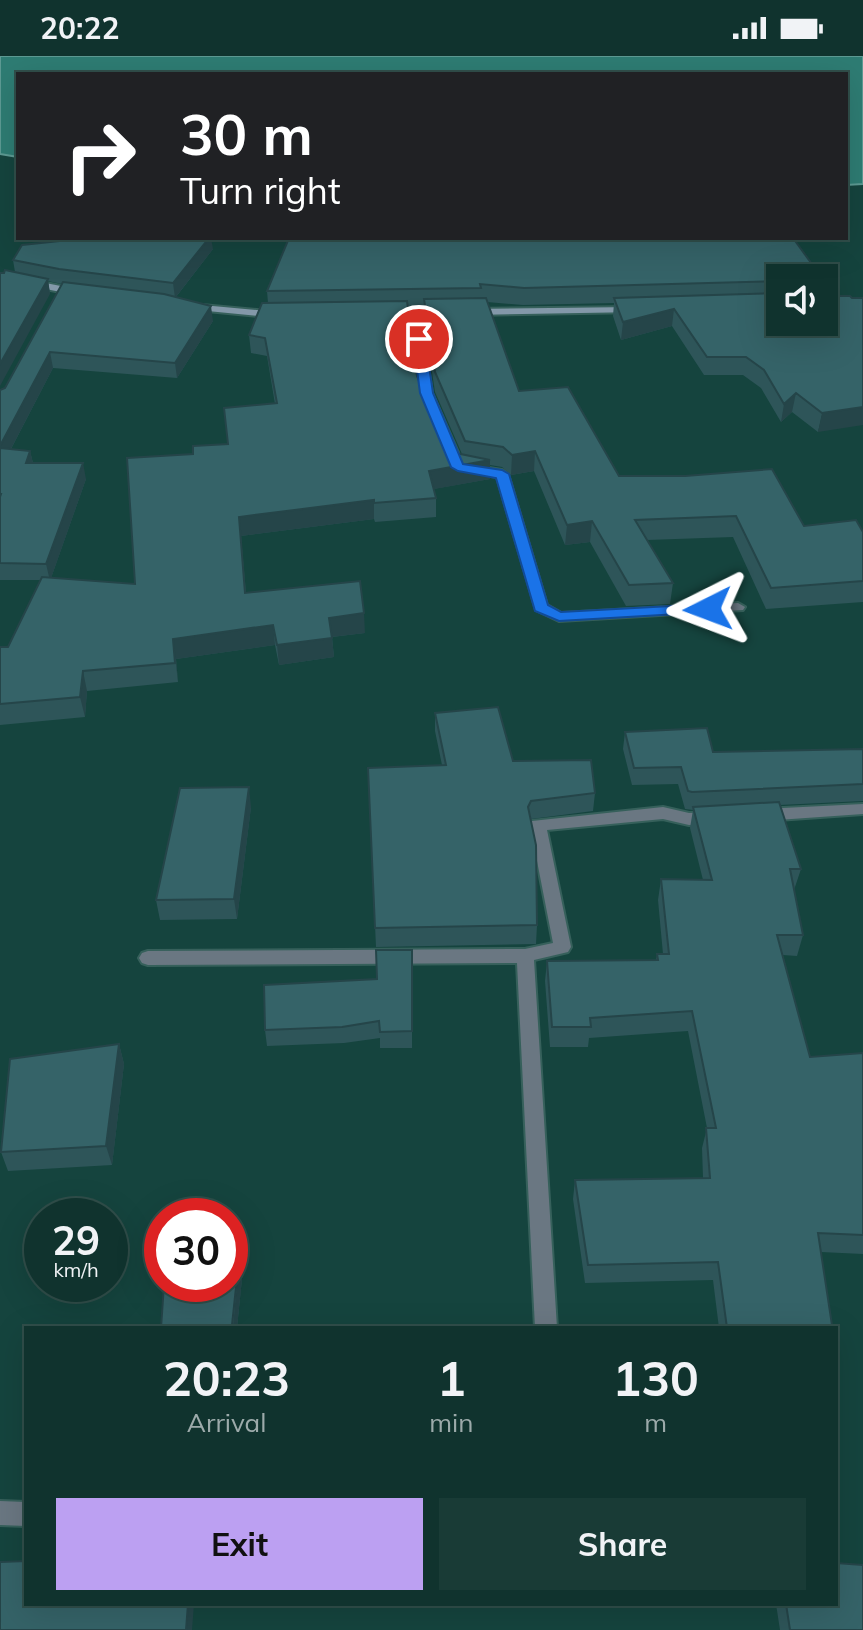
<!DOCTYPE html>
<style>
body{margin:0;font-family:Mulish,sans-serif;background:#193b36;color:#f1f3f6;height:100vh;display:flex;flex-direction:column;font-size:30px;white-space:nowrap}
*{box-sizing:border-box;margin:0}
p{font-size:26px;color:#9caaaa}
.icon{flex:none;width:44px;height:44px;fill:none;stroke:currentColor;stroke-width:2;stroke-linecap:round;stroke-linejoin:round}
.map{position:relative;flex:1;overflow:hidden}
.panel{position:absolute;left:24px;top:1270px;width:814px;height:280px;display:flex;flex-direction:column;background:#10332e;border-radius:0px;box-shadow:0 8px 32px #0002,0 0 0 2px #304e4a}
.panel>*{flex:none}
.top-card{position:absolute;left:16px;top:16px;width:832px;height:168px;border-radius:0px;box-shadow:0 8px 32px #0002,0 0 0 2px #304e4a;background:#202124;color:#fff;overflow:hidden}
.fabs{position:absolute;left:766px;top:208px;display:grid;gap:16px}
.fabs a{display:grid;place-items:center;width:72px;height:72px;border-radius:0px;background:#10332e;box-shadow:0 8px 32px #0002,0 0 0 2px #304e4a;font-size:40px}
.speed{position:absolute;left:24px;top:1142px;display:flex;gap:16px;font-size:40px;font-weight:700;text-align:center}
.speed>*{display:grid;place-content:center;width:104px;height:104px;border-radius:50%;background:#10332e;box-shadow:0 8px 32px #0002,0 0 0 2px #304e4a;line-height:1}
.speed small{font-size:20px;font-weight:400}
.speed .limit{border:12px solid #d22;background:#fff;color:#111}
.pin{position:absolute;display:grid;place-items:center;width:68px;height:68px;color:#fff;margin:-34px;border:4px solid #fff;border-radius:50%;box-shadow:0 2px 8px #0007}
.me{position:absolute;width:88px;margin:-44px;rotate:267deg;stroke-linejoin:round;filter:drop-shadow(0 0 6px #0008)}
.turn{display:flex;align-items:center;gap:28px;height:168px;padding:0 32px;font-size:36px}
.turn .icon{width:104px;height:104px;stroke-width:2.5}
.turn b{display:block;font-size:56px;line-height:68px}
.eta{display:flex;justify-content:space-evenly;align-items:center;height:136px;text-align:center}
.eta b{font-size:48px;font-weight:700;line-height:56px}
.primary-button{display:flex;gap:16px;margin-top:auto;padding:16px 32px}
.primary-button a{flex:1;height:92px;border-radius:0px;background:#bca0f2;color:#111;font-size:32px;font-weight:700;line-height:92px;text-align:center}
.primary-button a+a{background:#193b36;color:#f1f3f6}
.status{display:flex;justify-content:space-between;align-items:center;height:56px;padding:0 40px;background:#10332e;direction:ltr}
.status svg{height:22px;fill:currentColor}
.map>svg:first-child{display:block}
.water{fill:#2e7c73;stroke:#5d9a93;stroke-width:2}
.lines{fill:none;stroke-linecap:round;stroke-linejoin:round}
.street-casing{stroke:#36605b;stroke-width:4}
.secondary-casing{stroke:#36605b;stroke-width:4}
.street{fill:#6a7782;fill-rule:evenodd}
.secondary{fill:#8398a9;fill-rule:evenodd}
.wall{fill:#2e5559;fill-rule:evenodd}
.shaded-wall{fill:#254549}
.building{fill:#356368;stroke:#254549;stroke-width:2}
.route{fill:#1a73e8;stroke:#114b97;stroke-width:2}
</style>
<div class="status"><b>20:22</b><svg viewBox="0 0 49 12"><path d="M0 12V9h3v3zM5 12V6h3v6zM10 12V3h3v9zM15 12V0h3v12zM26 1h20v11H26zM47 4h2v5h-2z"/></svg></div>
<div class="map">
<svg width="863" height="1574" viewBox="0 0 863 1574">
<rect width="100%" height="100%" fill="#15443e"/>
<path class="water" d="M 0,0 L 863,0 L 863,128 L 846,129 L 846,18 L 18,18 L 18,101 L 0,98 Z"/>
<g class="lines">
<defs>
<path id="street" d="M 415,254 L 420,257 L 432,337 L 463,408 L 502,414 L 508,418 L 547,549 L 561,557 L 738,547 L 745,551 L 743,554 L 559,565 L 536,554 L 497,421 L 454,414 L 420,337 L 410,257 Z
M 863,748 L 863,758 L 763,765 L 755,759 L 763,753 Z
M 663,751 L 689,757 L 712,756 L 720,762 L 712,768 L 689,769 L 663,763 L 547,774 L 571,891 L 568,896 L 534,904 L 557,1272 L 535,1272 L 517,907 L 148,909 L 142,907 L 139,902 L 142,897 L 148,895 L 525,893 L 553,887 L 530,769 L 532,765 Z
M 0,1445 L 26,1446 L 26,1470 L 0,1469 Z"/>
<path id="secondary" d="M 0,218 L 81,234 L 86,237 L 81,240 L 0,224 Z
M 191,248 L 279,256 L 284,259 L 279,262 L 187,253 L 187,249 Z
M 635,251 L 640,254 L 639,256 L 471,259 L 466,256 L 471,253 Z
M 443,253 L 447,254 L 447,258 L 387,260 L 382,257 L 387,254 Z"/>
</defs>
<use href="#street" class="street-casing"/>
<use href="#secondary" class="secondary-casing"/>
<use href="#street" class="street"/>
<use href="#secondary" class="secondary"/>
</g>
<path class="wall" d="M 289,182 L 780,222 L 780,266 L 825,234 L 836,240 L 850,240 L 818,376 L 792,356 L 781,366 L 761,332 L 743,319 L 704,319 L 672,270 L 621,284 L 613,260 L 614,247 L 523,249 L 487,246 L 519,335 L 619,420 L 804,470 L 863,476 L 863,546 L 766,553 L 733,481 L 647,484 L 673,527 L 670,548 L 626,550 L 590,486 L 565,489 L 534,415 L 511,419 L 502,411 L 490,409 L 490,423 L 433,433 L 436,442 L 436,461 L 375,466 L 374,463 L 241,480 L 246,537 L 365,577 L 332,581 L 334,601 L 279,609 L 275,589 L 176,603 L 178,626 L 87,635 L 85,661 L 0,669 L 0,591 L 8,591 L 41,524 L 0,524 L 0,334 L 5,332 L 62,228 L 48,225 L 50,238 L 15,216 L 13,204 L 213,193 L 176,241 L 213,265 L 177,322 L 53,312 L 11,393 L 30,395 L 33,407 L 86,423 L 51,522 L 135,528 L 193,398 L 228,388 L 275,348 L 267,300 L 251,297 L 249,279 L 268,247 L 267,235 ZM 408,251 L 424,251 L 424,263 L 435,336 L 462,398 L 451,396 L 417,320 Z
M 435,657 L 513,705 L 595,737 L 593,755 L 531,763 L 537,869 L 536,888 L 376,891 L 368,712 L 442,709 L 435,675 Z
M 625,676 L 713,696 L 863,693 L 863,745 L 780,749 L 801,813 L 794,834 L 803,879 L 797,900 L 783,899 L 810,1001 L 863,997 L 863,1198 L 821,1196 L 832,1269 L 831,1272 L 719,1272 L 713,1224 L 585,1227 L 573,1143 L 575,1124 L 703,1122 L 702,1092 L 707,1072 L 688,975 L 589,982 L 588,991 L 550,991 L 545,925 L 547,905 L 656,904 L 657,898 L 663,898 L 658,844 L 661,823 L 703,824 L 690,772 L 693,754 L 685,753 L 678,728 L 632,729 L 623,693 Z
M 251,751 L 237,863 L 160,864 L 156,844 Z
M 412,894 L 412,992 L 380,992 L 380,982 L 344,987 L 267,990 L 265,974 L 377,923 Z
M 119,988 L 124,1008 L 112,1109 L 8,1115 L 1,1096 Z
M 242,1175 L 245,1193 L 237,1272 L 161,1272 Z
M 776,1548 L 836,1548 L 863,1574 L 780,1574 Z"/>
<path class="shaded-wall" d="M 209,182 L 211,182 L 213,193 L 175,242 L 173,227 Z
M 48,223 L 50,238 L 0,330 L 0,308 Z
M 211,250 L 213,265 L 177,322 L 175,307 Z
M 674,253 L 672,270 L 621,284 L 623,266 Z
M 50,296 L 53,312 L 3,408 L 0,390 Z
M 796,337 L 792,356 L 781,366 L 784,348 Z
M 863,351 L 863,369 L 818,376 L 822,357 Z
M 30,395 L 34,411 L 26,407 Z
M 535,395 L 534,415 L 511,419 L 512,399 Z
M 490,404 L 490,423 L 429,434 L 429,415 Z
M 83,407 L 86,423 L 50,525 L 46,508 Z
M 374,444 L 374,463 L 241,480 L 239,461 Z
M 592,465 L 590,486 L 565,489 L 567,469 Z
M 364,557 L 365,577 L 331,581 L 329,562 Z
M 273,569 L 275,589 L 176,603 L 178,626 L 173,583 Z
M 332,582 L 334,601 L 279,609 L 277,589 Z
M 83,615 L 87,635 L 85,661 L 80,641 Z
M 249,731 L 251,751 L 237,863 L 234,843 Z
M 119,988 L 124,1008 L 112,1109 L 106,1090 Z
M 242,1175 L 245,1193 L 237,1272 L 233,1272 Z
M 188,1548 L 194,1548 L 192,1574 L 186,1574 Z"/>
<path class="building" d="M 88,182 L 209,182 L 173,227 L 59,213 L 13,204 L 22,189 Z
M 289,182 L 793,182 L 822,222 L 780,222 L 780,225 L 524,232 L 480,228 L 481,232 L 267,235 Z
M 5,214 L 48,223 L 0,308 L 0,217 L 4,217 Z
M 824,225 L 825,234 L 831,234 L 836,240 L 850,240 L 852,242 L 863,242 L 863,351 L 822,357 L 796,337 L 784,348 L 764,314 L 746,301 L 707,301 L 674,253 L 623,266 L 614,242 L 780,237 L 780,266 L 824,266 Z
M 63,226 L 164,238 L 211,250 L 175,307 L 50,296 L 0,390 L 0,334 L 5,332 Z
M 486,242 L 519,335 L 568,331 L 619,420 L 685,420 L 772,413 L 804,470 L 856,464 L 863,476 L 863,525 L 771,532 L 736,460 L 635,464 L 673,527 L 629,529 L 592,465 L 567,469 L 535,395 L 512,399 L 503,391 L 465,385 L 435,316 L 424,243 Z
M 407,245 L 417,320 L 451,396 L 490,404 L 429,415 L 436,442 L 374,447 L 374,444 L 239,461 L 245,537 L 360,525 L 364,557 L 329,562 L 332,582 L 277,589 L 273,569 L 173,583 L 175,607 L 83,615 L 80,641 L 0,648 L 0,591 L 8,591 L 42,521 L 135,528 L 127,402 L 193,398 L 193,390 L 228,388 L 224,352 L 277,347 L 265,282 L 249,279 L 262,247 Z
M 0,392 L 30,395 L 26,407 L 83,407 L 46,508 L 0,507 L 0,441 L 1,438 L 0,438 Z
M 498,651 L 513,705 L 591,704 L 595,737 L 531,745 L 528,751 L 536,789 L 537,869 L 375,872 L 368,712 L 446,709 L 435,657 Z
M 707,672 L 713,696 L 863,693 L 863,728 L 692,736 L 688,735 L 681,711 L 634,712 L 625,676 Z
M 249,731 L 234,843 L 156,844 L 180,732 Z
M 779,746 L 801,813 L 790,813 L 803,879 L 777,879 L 810,1001 L 863,997 L 863,1179 L 818,1177 L 832,1269 L 808,1270 L 808,1272 L 727,1272 L 718,1206 L 588,1209 L 575,1124 L 710,1122 L 706,1072 L 716,1072 L 692,955 L 590,962 L 591,971 L 552,971 L 547,905 L 658,904 L 657,898 L 669,898 L 661,823 L 712,824 L 693,751 Z
M 376,894 L 412,894 L 412,975 L 380,976 L 379,965 L 342,971 L 265,974 L 264,929 L 377,923 Z
M 119,988 L 106,1090 L 1,1096 L 10,1003 Z
M 230,1175 L 242,1175 L 232,1269 L 186,1272 L 161,1272 L 164,1228 L 230,1228 Z
M 26,1505 L 26,1548 L 188,1548 L 186,1574 L 0,1574 L 0,1506 Z
M 836,1507 L 863,1509 L 863,1574 L 790,1574 L 786,1548 L 836,1548 Z"/>
<path class="route" d="M 419,280 L 425,283 L 433,337 L 463,408 L 502,414 L 509,418 L 548,549 L 561,556 L 708,548 L 713,549 L 713,556 L 559,565 L 535,555 L 496,422 L 458,415 L 451,411 L 420,337 L 413,283 Z"/>
</svg>
<div class="fabs">
<a><svg class="icon" aria-label="sound" viewBox="0 0 24 24"><path d="M4 9h4l5-4v14l-5-4H4zM17 9q2 3 0 6"/></svg></a>
</div>
<div class="speed"><div>29<small>km/h</small></div><div class="limit">30</div></div>
<div class="pin" style="left:419px;top:283px;background:#d93025"><svg class="icon" aria-label="arrive" viewBox="0 0 24 24"><path d="M6 21V4h12l-3 4 3 4H6"/></svg></div>
<svg class="me" style="left:708px;top:553px" viewBox="-20 -20 40 40"><path d="M0-17L14 15 0 8-14 15z" fill="#1a73e8" stroke="#fff" stroke-width="4"/></svg>
<div class="top-card">
<div class="turn"><svg class="icon" aria-label="right" viewBox="0 0 24 24"><path d="M7 20v-9h11M14 6l5 5-5 5"/></svg><div><b>30 m</b>Turn right</div></div>
</div>
<section class="panel">
<div class="eta">
<div><b>20:23</b><p>Arrival</p></div>
<div><b>1</b><p>min</p></div>
<div><b>130</b><p>m</p></div>
</div>
<div class="primary-button"><a>Exit</a><a>Share</a></div>
</section>
</div>
